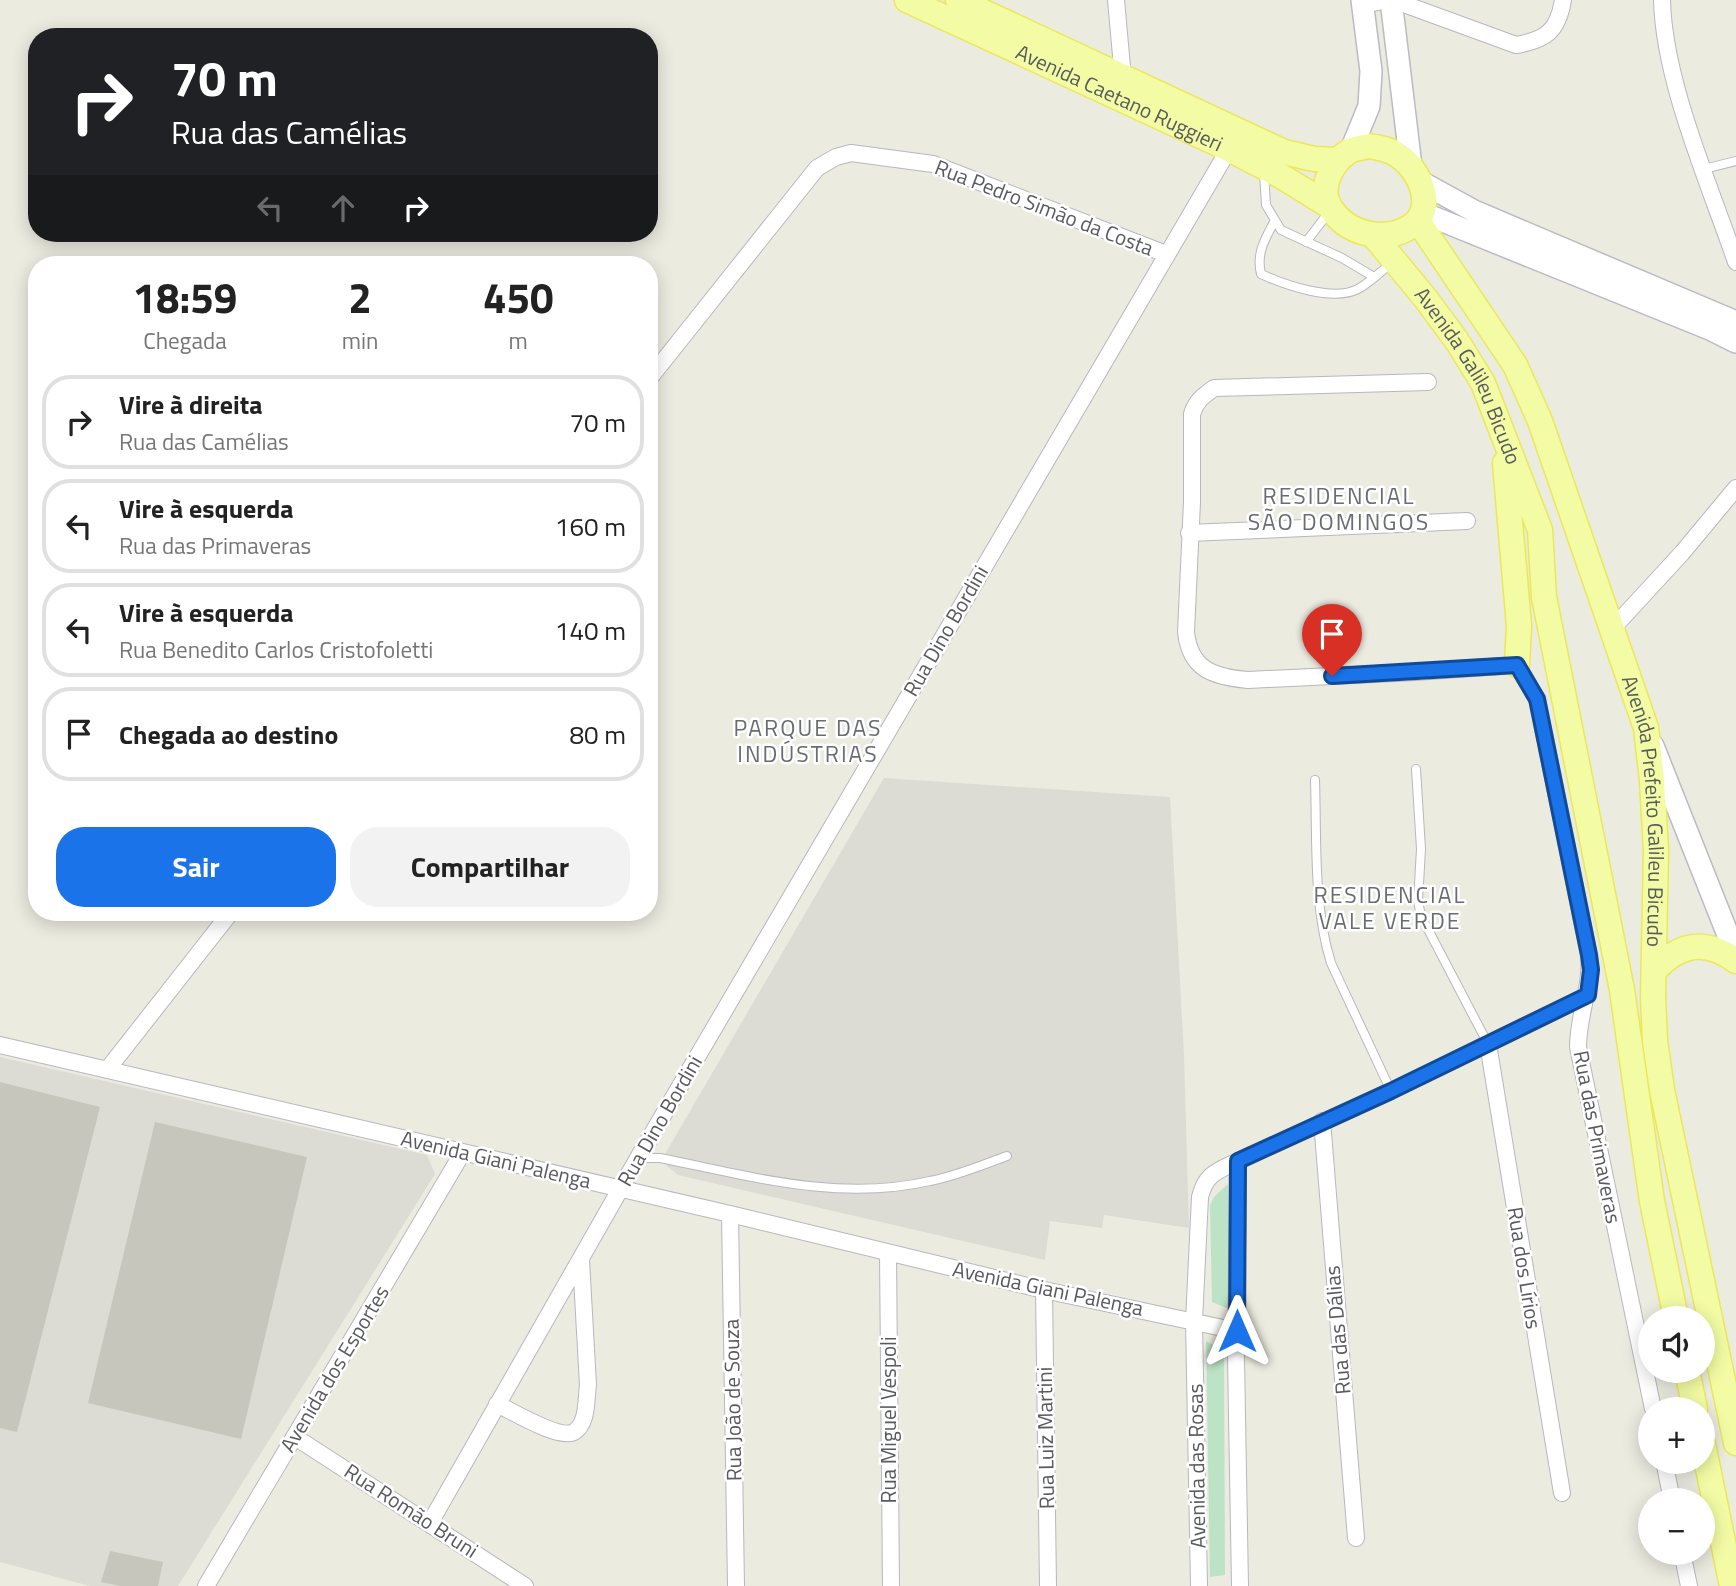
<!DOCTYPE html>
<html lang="pt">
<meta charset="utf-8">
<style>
body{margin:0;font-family:"Titillium Web",sans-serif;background:#f2f2f2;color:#222;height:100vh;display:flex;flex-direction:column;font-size:26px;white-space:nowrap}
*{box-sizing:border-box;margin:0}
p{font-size:23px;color:#767676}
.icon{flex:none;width:38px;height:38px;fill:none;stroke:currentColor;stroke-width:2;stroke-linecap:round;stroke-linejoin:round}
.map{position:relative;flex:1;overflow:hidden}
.sheet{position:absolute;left:28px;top:256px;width:630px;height:665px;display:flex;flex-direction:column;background:#fff;border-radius:28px;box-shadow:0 4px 18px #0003}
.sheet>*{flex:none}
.guide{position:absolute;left:28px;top:28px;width:630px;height:214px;border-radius:28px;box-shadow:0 4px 18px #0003;background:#202124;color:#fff;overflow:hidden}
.fabs{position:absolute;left:1638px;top:1306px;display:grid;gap:14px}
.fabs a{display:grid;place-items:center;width:77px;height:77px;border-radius:50%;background:#fff;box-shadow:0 4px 18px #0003;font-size:35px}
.pin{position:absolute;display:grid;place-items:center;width:60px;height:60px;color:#fff;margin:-72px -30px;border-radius:50% 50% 50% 0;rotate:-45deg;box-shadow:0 0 7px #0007}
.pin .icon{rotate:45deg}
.me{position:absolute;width:77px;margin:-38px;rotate:0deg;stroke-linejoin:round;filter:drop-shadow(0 0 5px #0008)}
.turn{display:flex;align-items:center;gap:24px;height:147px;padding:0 28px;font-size:32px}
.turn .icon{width:91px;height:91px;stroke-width:2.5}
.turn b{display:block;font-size:49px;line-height:60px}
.lanes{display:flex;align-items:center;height:66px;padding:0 28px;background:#0003;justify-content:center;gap:35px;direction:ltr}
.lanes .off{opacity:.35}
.eta{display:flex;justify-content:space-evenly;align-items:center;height:119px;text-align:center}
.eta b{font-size:42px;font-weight:700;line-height:49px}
.cta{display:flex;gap:14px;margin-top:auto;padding:14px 28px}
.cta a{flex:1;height:80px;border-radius:28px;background:#1a73e8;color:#fff;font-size:28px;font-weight:700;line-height:80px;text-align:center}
.cta a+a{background:#f2f2f2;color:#222}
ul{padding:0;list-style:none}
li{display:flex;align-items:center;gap:21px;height:94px;margin:0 14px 10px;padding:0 14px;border:4px solid #e0e0e0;border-radius:28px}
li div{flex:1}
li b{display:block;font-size:26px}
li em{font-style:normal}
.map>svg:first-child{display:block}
.industrial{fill:#dcdcd4}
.green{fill:#bce3c6}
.building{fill:#c6c6bc}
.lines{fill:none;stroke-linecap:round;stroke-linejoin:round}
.lane-casing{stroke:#b7b8be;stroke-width:10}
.street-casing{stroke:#b7b8be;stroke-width:18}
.secondary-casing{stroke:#babbc3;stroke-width:24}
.primary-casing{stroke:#ebe858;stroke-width:27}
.lane{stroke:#fff;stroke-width:8}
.street{stroke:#fff;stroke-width:16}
.secondary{stroke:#fff;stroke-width:21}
.primary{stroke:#f3fca4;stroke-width:24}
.route-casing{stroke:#114b97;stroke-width:18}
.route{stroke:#1a73e8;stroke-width:12}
.labels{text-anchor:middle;stroke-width:5;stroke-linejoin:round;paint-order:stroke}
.street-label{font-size:21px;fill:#585a60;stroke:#fff}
.neighbourhood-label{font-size:23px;letter-spacing:2px;fill:#696c72;stroke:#fff}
</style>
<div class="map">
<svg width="1736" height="1586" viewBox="0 0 1736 1586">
<rect width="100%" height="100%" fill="#ebebe0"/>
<path class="industrial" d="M 884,778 L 1170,797 L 1184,1055 L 1189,1228 L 1104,1215 L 1102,1228 L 1050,1221 L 1045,1260 L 678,1175 L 667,1166 L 665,1154 Z
M 0,1057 L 427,1155 L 435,1174 L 178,1586 L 90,1586 L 0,1562 Z"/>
<path class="green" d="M 1228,1184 L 1229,1309 L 1212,1302 L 1210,1205 L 1214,1197 Z
M 1206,1341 L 1224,1351 L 1225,1575 L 1210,1577 Z"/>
<path class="building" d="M 0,1082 L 100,1107 L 17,1432 L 0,1428 Z
M 155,1122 L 307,1157 L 241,1439 L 88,1403 Z
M 110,1551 L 163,1562 L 158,1586 L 120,1586 L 101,1582 Z"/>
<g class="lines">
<defs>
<path id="lane" d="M 1704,169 L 1736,161
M 1264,173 L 1266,205 L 1281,230 L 1342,258 L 1374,277
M 1275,220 C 1265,239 1256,253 1261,274 C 1285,285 1333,302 1358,289 C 1371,282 1382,270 1393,262
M 1306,242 L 1329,212
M 1416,769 L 1421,849 L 1418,901 L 1421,916 L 1488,1044
M 1315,780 C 1317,840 1313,905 1331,963 L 1391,1091
M 638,1158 L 660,1158 C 750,1176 838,1202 930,1181 C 956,1176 982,1165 1007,1156"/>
<path id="street" d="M 1116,0 L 1123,78
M 1393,0 L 1516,45 C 1546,40 1558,31 1563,0
M 1662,0 C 1664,82 1709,183 1736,262
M 1363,5 L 1388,0
M 649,379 L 817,168 L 836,157 L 851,153 L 933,164 L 1166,254
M 1428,382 L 1214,388 C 1203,396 1196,401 1192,414 L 1192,502 L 1186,632 C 1190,670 1214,677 1248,680 L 1415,672 L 1517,665 L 1537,699 L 1589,955 C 1592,987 1578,1015 1578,1047 L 1653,1409
M 1189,533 L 1467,521
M 1612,629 L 1682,553 L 1736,488
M 1488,1044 L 1562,1493
M 0,1045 L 730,1214 L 1044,1290 L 1237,1331
M 107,1070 L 231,912
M 1322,1121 L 1356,1538
M 1238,1161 L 1236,1358 L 1240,1586
M 730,1214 L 736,1586
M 888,1253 L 891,1586
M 1044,1290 L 1048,1586
M 497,1404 C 512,1411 559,1440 574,1432 C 588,1424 586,1398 588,1385 L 581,1260
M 295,1437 L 525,1586
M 1664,1461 L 1672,1500
M 430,1523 L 638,1158 L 1229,149
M 1682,1552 L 1689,1586
M 206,1586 L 463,1152
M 1199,1586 L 1194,1321 L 1200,1197 C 1206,1173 1218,1171 1238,1161 L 1391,1091 L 1588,995"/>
<path id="secondary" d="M 1391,0 L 1411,166
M 1351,150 L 1369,106 L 1371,71 L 1362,0
M 1421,182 L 1474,211 L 1736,322
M 1423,213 L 1712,330 L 1736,342
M 1653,746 L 1736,955"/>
<g id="primary">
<path id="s1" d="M 907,0 L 1229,149 L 1281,176 L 1328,205"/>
<path d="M 958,0 L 1284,152 L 1314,159 L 1338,160"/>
<path d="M 1369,146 C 1380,148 1390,149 1399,156 C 1421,171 1437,210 1410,227 C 1384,243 1346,234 1330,207 C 1318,189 1332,162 1348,152 C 1354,148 1362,148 1369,146 Z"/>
<path id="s2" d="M 1418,221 L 1515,365 L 1540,421 L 1646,728 L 1652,780 L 1656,851 L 1653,997 L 1655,1041 L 1662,1090 L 1736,1443"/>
<path id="s3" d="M 1374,236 L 1426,299 L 1457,341 L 1483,383 L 1540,530 L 1544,597 L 1622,990 L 1652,1201 L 1676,1318"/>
<path d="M 1505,463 L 1519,626 L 1517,665"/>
<path d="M 1655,970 C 1680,943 1706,939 1736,961"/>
<path d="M 1687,1370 L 1695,1409"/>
<path d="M 1703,1444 L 1732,1586"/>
</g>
</defs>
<use href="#lane" class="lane-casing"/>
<use href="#street" class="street-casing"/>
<use href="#secondary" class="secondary-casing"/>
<use href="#primary" class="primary-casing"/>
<use href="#lane" class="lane"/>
<use href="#street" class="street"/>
<use href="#secondary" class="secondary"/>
<use href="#primary" class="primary"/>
</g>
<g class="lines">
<defs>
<path id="route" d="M 1237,1331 L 1238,1161 L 1391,1091 L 1588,995 L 1591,970 L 1589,955 L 1537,699 L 1517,665 L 1332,676"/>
</defs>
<use href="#route" class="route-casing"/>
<use href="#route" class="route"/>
</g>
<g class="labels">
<g class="street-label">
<text dy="7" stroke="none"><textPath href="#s1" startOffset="234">Avenida Caetano Ruggieri</textPath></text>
<text transform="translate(1044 208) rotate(21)" y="7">Rua Pedro Simão da Costa</text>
<text dy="7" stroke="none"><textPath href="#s3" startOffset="170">Avenida Galileu Bicudo</textPath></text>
<text transform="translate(946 631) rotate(-60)" y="7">Rua Dino Bordini</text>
<text dy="7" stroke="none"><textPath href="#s2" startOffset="642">Avenida Prefeito Galileu Bicudo</textPath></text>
<text transform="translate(660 1121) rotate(-60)" y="7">Rua Dino Bordini</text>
<text transform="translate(1597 1137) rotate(79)" y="7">Rua das Primaveras</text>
<text transform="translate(496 1160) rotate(13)" y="7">Avenida Giani Palenga</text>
<text transform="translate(1524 1268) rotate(81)" y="7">Rua dos Lírios</text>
<text transform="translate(1048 1289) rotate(12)" y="7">Avenida Giani Palenga</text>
<text transform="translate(1338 1330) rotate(-95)" y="7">Rua das Dálias</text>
<text transform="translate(335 1369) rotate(-59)" y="7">Avenida dos Esportes</text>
<text transform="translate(733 1400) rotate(-91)" y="7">Rua João de Souza</text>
<text transform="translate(889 1420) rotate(-90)" y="7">Rua Miguel Vespoli</text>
<text transform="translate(1046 1438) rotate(-91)" y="7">Rua Luiz Martini</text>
<text transform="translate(1197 1466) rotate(-91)" y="7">Avenida das Rosas</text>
<text transform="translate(411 1511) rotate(33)" y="7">Rua Romão Bruni</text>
</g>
<g class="neighbourhood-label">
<text x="1339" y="504">RESIDENCIAL<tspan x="1339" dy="26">SÃO DOMINGOS</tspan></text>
<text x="808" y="736">PARQUE DAS<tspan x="808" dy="26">INDÚSTRIAS</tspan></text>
<text x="1390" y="903">RESIDENCIAL<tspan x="1390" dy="26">VALE VERDE</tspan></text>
</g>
</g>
</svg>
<div class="fabs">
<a><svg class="icon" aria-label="sound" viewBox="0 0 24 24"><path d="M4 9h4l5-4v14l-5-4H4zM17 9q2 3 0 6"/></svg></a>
<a>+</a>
<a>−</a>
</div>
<div class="pin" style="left:1332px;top:676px;background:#d93025"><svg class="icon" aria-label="arrive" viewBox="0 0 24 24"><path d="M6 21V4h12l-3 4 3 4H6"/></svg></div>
<svg class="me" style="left:1237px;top:1331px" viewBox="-20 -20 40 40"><path d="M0-17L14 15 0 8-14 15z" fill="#1a73e8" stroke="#fff" stroke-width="4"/></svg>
<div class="guide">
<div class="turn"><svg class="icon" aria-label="right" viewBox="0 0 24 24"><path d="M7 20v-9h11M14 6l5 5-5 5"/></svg><div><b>70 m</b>Rua das Camélias</div></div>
<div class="lanes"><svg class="icon off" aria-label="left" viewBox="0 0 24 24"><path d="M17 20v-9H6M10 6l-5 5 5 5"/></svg><svg class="icon off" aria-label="ahead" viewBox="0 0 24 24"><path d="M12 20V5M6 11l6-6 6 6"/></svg><svg class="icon" aria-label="right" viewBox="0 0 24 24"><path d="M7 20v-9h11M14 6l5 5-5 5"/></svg></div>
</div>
<section class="sheet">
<div class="eta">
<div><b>18:59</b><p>Chegada</p></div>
<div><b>2</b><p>min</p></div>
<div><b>450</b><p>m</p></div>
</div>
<ul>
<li><svg class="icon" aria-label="right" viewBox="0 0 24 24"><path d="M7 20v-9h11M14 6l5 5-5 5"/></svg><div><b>Vire à direita</b><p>Rua das Camélias</p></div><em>70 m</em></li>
<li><svg class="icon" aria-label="left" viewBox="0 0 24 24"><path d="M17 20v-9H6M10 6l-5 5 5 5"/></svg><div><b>Vire à esquerda</b><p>Rua das Primaveras</p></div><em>160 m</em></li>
<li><svg class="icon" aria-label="left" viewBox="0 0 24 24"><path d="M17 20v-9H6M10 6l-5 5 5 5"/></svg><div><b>Vire à esquerda</b><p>Rua Benedito Carlos Cristofoletti</p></div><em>140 m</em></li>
<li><svg class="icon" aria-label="arrive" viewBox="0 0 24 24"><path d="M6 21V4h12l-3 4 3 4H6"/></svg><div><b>Chegada ao destino</b></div><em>80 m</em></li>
</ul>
<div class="cta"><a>Sair</a><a>Compartilhar</a></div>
</section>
</div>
